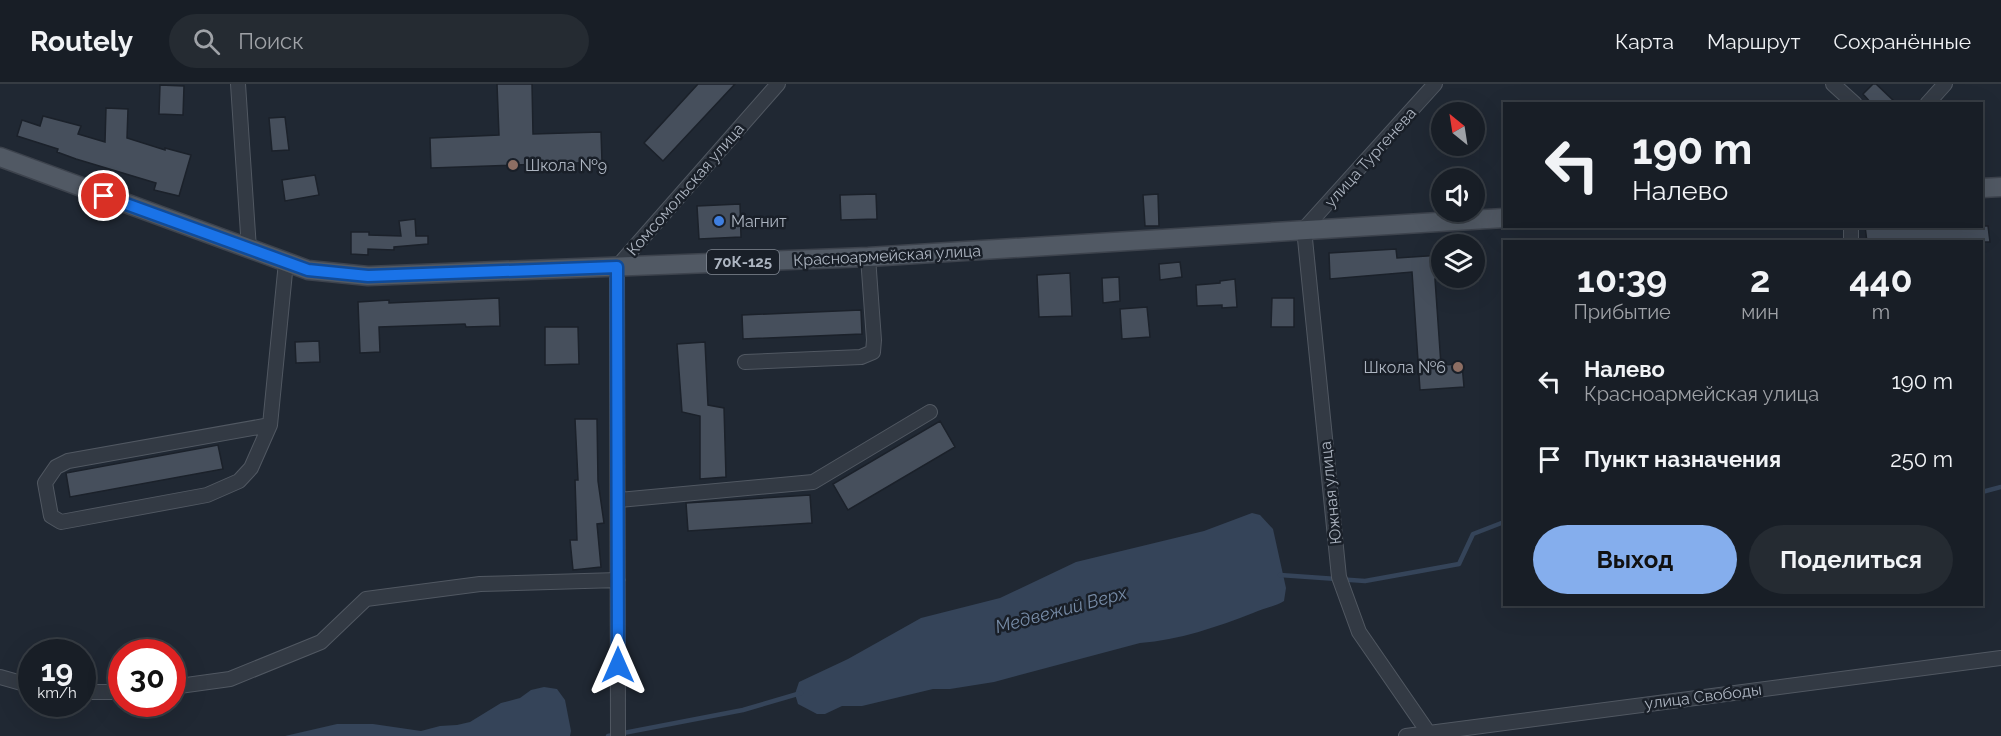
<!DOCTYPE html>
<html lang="ru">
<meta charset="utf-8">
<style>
body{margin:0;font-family:Raleway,sans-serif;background:#252b32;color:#f1f3f6;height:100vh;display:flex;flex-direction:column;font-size:22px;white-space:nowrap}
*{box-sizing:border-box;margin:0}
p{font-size:20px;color:#9fa2a7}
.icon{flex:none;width:33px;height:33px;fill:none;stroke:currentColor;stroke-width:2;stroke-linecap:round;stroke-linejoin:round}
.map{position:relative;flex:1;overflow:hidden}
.panel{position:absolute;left:1503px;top:156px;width:480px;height:366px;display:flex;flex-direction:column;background:#181e26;border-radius:0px;box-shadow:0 6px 24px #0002,0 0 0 2px #363c43}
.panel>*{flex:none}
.guide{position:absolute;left:1503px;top:18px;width:480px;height:126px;border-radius:0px;box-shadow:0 6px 24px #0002,0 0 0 2px #363c43;background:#181e26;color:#f1f3f6;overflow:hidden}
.needle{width:39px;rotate:330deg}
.controls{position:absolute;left:1431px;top:18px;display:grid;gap:12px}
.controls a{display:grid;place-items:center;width:54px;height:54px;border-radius:50%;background:#181e26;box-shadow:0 6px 24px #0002,0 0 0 2px #363c43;font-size:30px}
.speed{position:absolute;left:18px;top:555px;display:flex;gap:12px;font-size:30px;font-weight:700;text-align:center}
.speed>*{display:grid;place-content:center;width:78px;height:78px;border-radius:50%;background:#181e26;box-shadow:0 6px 24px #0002,0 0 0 2px #363c43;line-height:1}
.speed small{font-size:15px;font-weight:400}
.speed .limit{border:9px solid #d22;background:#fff;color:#111}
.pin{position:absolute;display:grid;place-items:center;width:51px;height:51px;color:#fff;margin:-26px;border:3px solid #fff;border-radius:50%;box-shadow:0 2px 6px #0007}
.me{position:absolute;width:66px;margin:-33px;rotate:0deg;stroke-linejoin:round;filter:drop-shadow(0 0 4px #0008)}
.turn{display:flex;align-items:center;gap:21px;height:126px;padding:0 30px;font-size:27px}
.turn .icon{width:78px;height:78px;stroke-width:2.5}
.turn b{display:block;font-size:42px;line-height:51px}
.eta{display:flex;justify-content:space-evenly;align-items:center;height:102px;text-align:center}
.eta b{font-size:36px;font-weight:700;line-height:42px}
.primary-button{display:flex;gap:12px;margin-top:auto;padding:12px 30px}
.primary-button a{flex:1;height:69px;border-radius:36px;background:#85aeed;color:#111;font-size:24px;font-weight:700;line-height:69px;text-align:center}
.primary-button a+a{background:#252b32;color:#f1f3f6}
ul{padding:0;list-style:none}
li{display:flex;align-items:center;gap:18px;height:78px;padding:0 30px}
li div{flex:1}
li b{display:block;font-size:22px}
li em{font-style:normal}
header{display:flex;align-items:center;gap:36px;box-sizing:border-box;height:84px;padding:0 30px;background:#181e26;border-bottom:2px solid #363c43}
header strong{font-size:28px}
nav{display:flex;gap:33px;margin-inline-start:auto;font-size:21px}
.search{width:420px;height:54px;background:#252b32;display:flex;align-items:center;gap:15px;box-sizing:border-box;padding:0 21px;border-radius:33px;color:#9fa2a7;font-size:22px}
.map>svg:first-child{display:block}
.water{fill:#354459}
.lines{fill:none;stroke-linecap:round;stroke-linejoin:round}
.stream{stroke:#354459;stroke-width:4.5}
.building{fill:#464f5c;stroke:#1b212a;stroke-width:1.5}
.minor-casing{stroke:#515862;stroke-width:16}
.major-casing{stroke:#3d434d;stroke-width:21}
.minor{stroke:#333a44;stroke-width:14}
.major{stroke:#515964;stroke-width:18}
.route-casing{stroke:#114b97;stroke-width:15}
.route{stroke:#1a73e8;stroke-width:10}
.education-dot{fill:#8d6e63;stroke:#191f28;stroke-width:2}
.shop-dot{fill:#3f7fe0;stroke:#191f28;stroke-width:2}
.labels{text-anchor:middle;stroke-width:5;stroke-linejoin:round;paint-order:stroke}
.shield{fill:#191f28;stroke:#818893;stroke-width:1.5}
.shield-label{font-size:15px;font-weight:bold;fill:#adb5c1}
.street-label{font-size:16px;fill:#adb5c1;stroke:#191f28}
.poi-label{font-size:16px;fill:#adb5c1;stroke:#191f28;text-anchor:start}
.water-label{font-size:18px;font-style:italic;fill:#778ca7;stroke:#191f28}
</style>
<header>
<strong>Routely</strong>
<div class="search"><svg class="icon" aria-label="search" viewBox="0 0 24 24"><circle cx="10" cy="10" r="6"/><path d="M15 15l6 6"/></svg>Поиск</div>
<nav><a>Карта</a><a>Маршрут</a><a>Сохранённые</a></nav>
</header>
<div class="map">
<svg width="2001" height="652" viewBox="0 0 2001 652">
<rect width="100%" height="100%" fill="#202833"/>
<path class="water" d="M 1252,429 L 1260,431 L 1273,445 L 1286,504 L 1284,517 C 1274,523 1264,524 1253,529 C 1217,543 1179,556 1140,559 L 994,598 L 950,605 L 933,605 L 862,622 L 842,622 L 825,630 L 817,630 L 798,620 L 795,610 L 799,598 L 848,575 L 921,534 L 1000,514 L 1076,478 L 1204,447 Z
M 544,603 L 557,605 L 565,616 L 571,647 L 570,652 L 285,652 L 337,640 L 373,640 L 421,647 L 440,642 L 457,641 L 470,638 L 501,619 L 520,614 L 531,606 Z"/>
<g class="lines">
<path class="stream" d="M 1982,408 L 2001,403
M 1280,491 L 1365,497 L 1459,480 L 1473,450 L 1504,438
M 608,652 L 743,626 L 801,609"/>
</g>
<path class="building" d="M 497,0 L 532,0 L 533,50 L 601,48 L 602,78 L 431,84 L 430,54 L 499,51 Z
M 698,0 L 735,0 L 663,77 L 644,59 Z
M 1873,0 L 1876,0 L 1897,20 L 1872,20 L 1863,10 Z
M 160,1 L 184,2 L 183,31 L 159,30 Z
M 106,24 L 128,25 L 127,54 L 165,66 L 165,64 L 191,71 L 179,112 L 154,106 L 156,99 L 76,75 L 57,68 L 58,65 L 17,52 L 22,36 L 40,42 L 43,32 L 81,42 L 78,50 L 105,58 Z
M 285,33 L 289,66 L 272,67 L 269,34 Z
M 315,91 L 319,111 L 285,117 L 282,96 Z
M 876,110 L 877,135 L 841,136 L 840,111 Z
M 1158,110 L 1159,142 L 1145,142 L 1143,111 Z
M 740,120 L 741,153 L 699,155 L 697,122 Z
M 415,135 L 416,152 L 428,152 L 428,160 L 394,163 L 394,166 L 368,165 L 368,171 L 351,170 L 351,148 L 369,148 L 369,151 L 401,152 L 399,137 Z
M 1865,142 L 1988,142 L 1990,158 L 1867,158 Z
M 1396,165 L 1397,174 L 1442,171 L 1442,194 L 1435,195 L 1441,281 L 1462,280 L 1464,303 L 1420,306 L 1412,188 L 1330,195 L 1329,169 Z
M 1180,178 L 1182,193 L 1160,196 L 1159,180 Z
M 1070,189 L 1072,232 L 1039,233 L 1037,191 Z
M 1119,193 L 1120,217 L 1103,219 L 1102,194 Z
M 1235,195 L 1237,223 L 1222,224 L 1222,221 L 1197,222 L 1196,201 L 1220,199 L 1220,197 Z
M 499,214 L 500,242 L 466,243 L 465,240 L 379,243 L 380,268 L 360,269 L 358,218 L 389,216 L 389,219 Z
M 1272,214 L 1294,214 L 1294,243 L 1271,243 Z
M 1147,223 L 1150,253 L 1122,255 L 1120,225 Z
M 861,226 L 862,250 L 743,255 L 742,231 Z
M 545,243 L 578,243 L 579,280 L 545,281 Z
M 319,257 L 320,278 L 296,279 L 295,258 Z
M 705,258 L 708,321 L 724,324 L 726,393 L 700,395 L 700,332 L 682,328 L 677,260 Z
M 575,335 L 597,335 L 598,397 L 604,439 L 597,440 L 601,483 L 573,486 L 570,456 L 577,456 L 575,396 L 578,396 Z
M 940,337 L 955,363 L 848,426 L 833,400 Z
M 218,361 L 223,385 L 70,413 L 66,389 Z
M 810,411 L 812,439 L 688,447 L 686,419 Z"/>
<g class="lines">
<defs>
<path id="minor" d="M 238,0 L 249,165
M 1833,0 L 1855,20
M 1927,20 L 1945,0
M 1851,142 L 1851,158
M 745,278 L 861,273 L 873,268 L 874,256 L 868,173
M 270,341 L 68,377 L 56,383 L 45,399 L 51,432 L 61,438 L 207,411 L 239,397 L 251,384 L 270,341 L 286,178
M 619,416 L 813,398 L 930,328
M 0,593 L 32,602
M 172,603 L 230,595 L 321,558 L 366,515 L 480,500 L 618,496
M 82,608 L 122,608
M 1428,648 L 1359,548 L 1339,493 L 1304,145 L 1435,0
M 618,652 L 617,183 L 778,0
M 1406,652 L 2001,574"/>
<path id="major" d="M 0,73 L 308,186 L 368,192 L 868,173 L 1504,134
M 1982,104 L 2001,103"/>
</defs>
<use href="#minor" class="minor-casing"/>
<use href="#major" class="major-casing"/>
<use href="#minor" class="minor"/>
<use href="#major" class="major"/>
</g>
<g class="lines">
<defs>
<path id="route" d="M 104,112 L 308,186 L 368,192 L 617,183 L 618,581"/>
</defs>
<use href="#route" class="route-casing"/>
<use href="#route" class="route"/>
</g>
<g class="education-dot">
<circle cx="513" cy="81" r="6"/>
<circle cx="1458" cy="283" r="6"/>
</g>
<circle class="shop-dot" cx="719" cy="137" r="6"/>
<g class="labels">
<rect class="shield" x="707" y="166" width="72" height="24" rx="4.5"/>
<g class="shield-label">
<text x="743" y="183">70К-125</text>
</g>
<g class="street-label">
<text transform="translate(1370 73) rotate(-48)" y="6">улица Тургенева</text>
<text transform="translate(685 105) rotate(-49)" y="6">Комсомольская улица</text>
<text transform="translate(887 171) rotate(-3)" y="6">Красноармейская улица</text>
<text transform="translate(1330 409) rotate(-96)" y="6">Южная улица</text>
<text transform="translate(1703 612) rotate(-7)" y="6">улица Свободы</text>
</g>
<g class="poi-label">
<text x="525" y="87">Школа №9</text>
<text x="731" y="143">Магнит</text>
<text x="1446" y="289" text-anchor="end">Школа №6</text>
</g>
<g class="water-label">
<text transform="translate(1061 526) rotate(-15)" y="6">Медвежий Верх</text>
</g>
</g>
</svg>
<div class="controls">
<a><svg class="needle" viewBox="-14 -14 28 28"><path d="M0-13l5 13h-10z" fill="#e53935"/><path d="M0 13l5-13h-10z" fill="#9fa2a7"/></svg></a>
<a><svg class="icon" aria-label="sound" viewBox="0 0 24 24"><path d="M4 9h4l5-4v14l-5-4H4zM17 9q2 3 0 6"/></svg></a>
<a><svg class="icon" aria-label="layers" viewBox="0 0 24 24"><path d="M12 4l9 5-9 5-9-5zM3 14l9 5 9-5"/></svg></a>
</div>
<div class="speed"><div>19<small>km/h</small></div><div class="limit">30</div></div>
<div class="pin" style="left:104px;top:112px;background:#d93025"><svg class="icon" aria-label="arrive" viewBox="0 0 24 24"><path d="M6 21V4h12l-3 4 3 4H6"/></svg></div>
<svg class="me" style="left:618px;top:581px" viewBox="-20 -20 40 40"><path d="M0-17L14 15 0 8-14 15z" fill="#1a73e8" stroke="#fff" stroke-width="4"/></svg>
<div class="guide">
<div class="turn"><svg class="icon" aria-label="left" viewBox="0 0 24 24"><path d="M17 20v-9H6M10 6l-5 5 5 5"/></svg><div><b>190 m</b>Налево</div></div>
</div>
<section class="panel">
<div class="eta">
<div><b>10:39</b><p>Прибытие</p></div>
<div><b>2</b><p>мин</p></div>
<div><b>440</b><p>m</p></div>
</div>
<ul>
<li><svg class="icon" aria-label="left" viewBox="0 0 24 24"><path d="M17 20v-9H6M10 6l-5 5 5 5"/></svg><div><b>Налево</b><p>Красноармейская улица</p></div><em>190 m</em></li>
<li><svg class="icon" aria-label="arrive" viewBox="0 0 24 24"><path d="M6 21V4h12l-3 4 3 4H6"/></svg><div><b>Пункт назначения</b></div><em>250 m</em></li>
</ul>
<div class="primary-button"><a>Выход</a><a>Поделиться</a></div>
</section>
</div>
